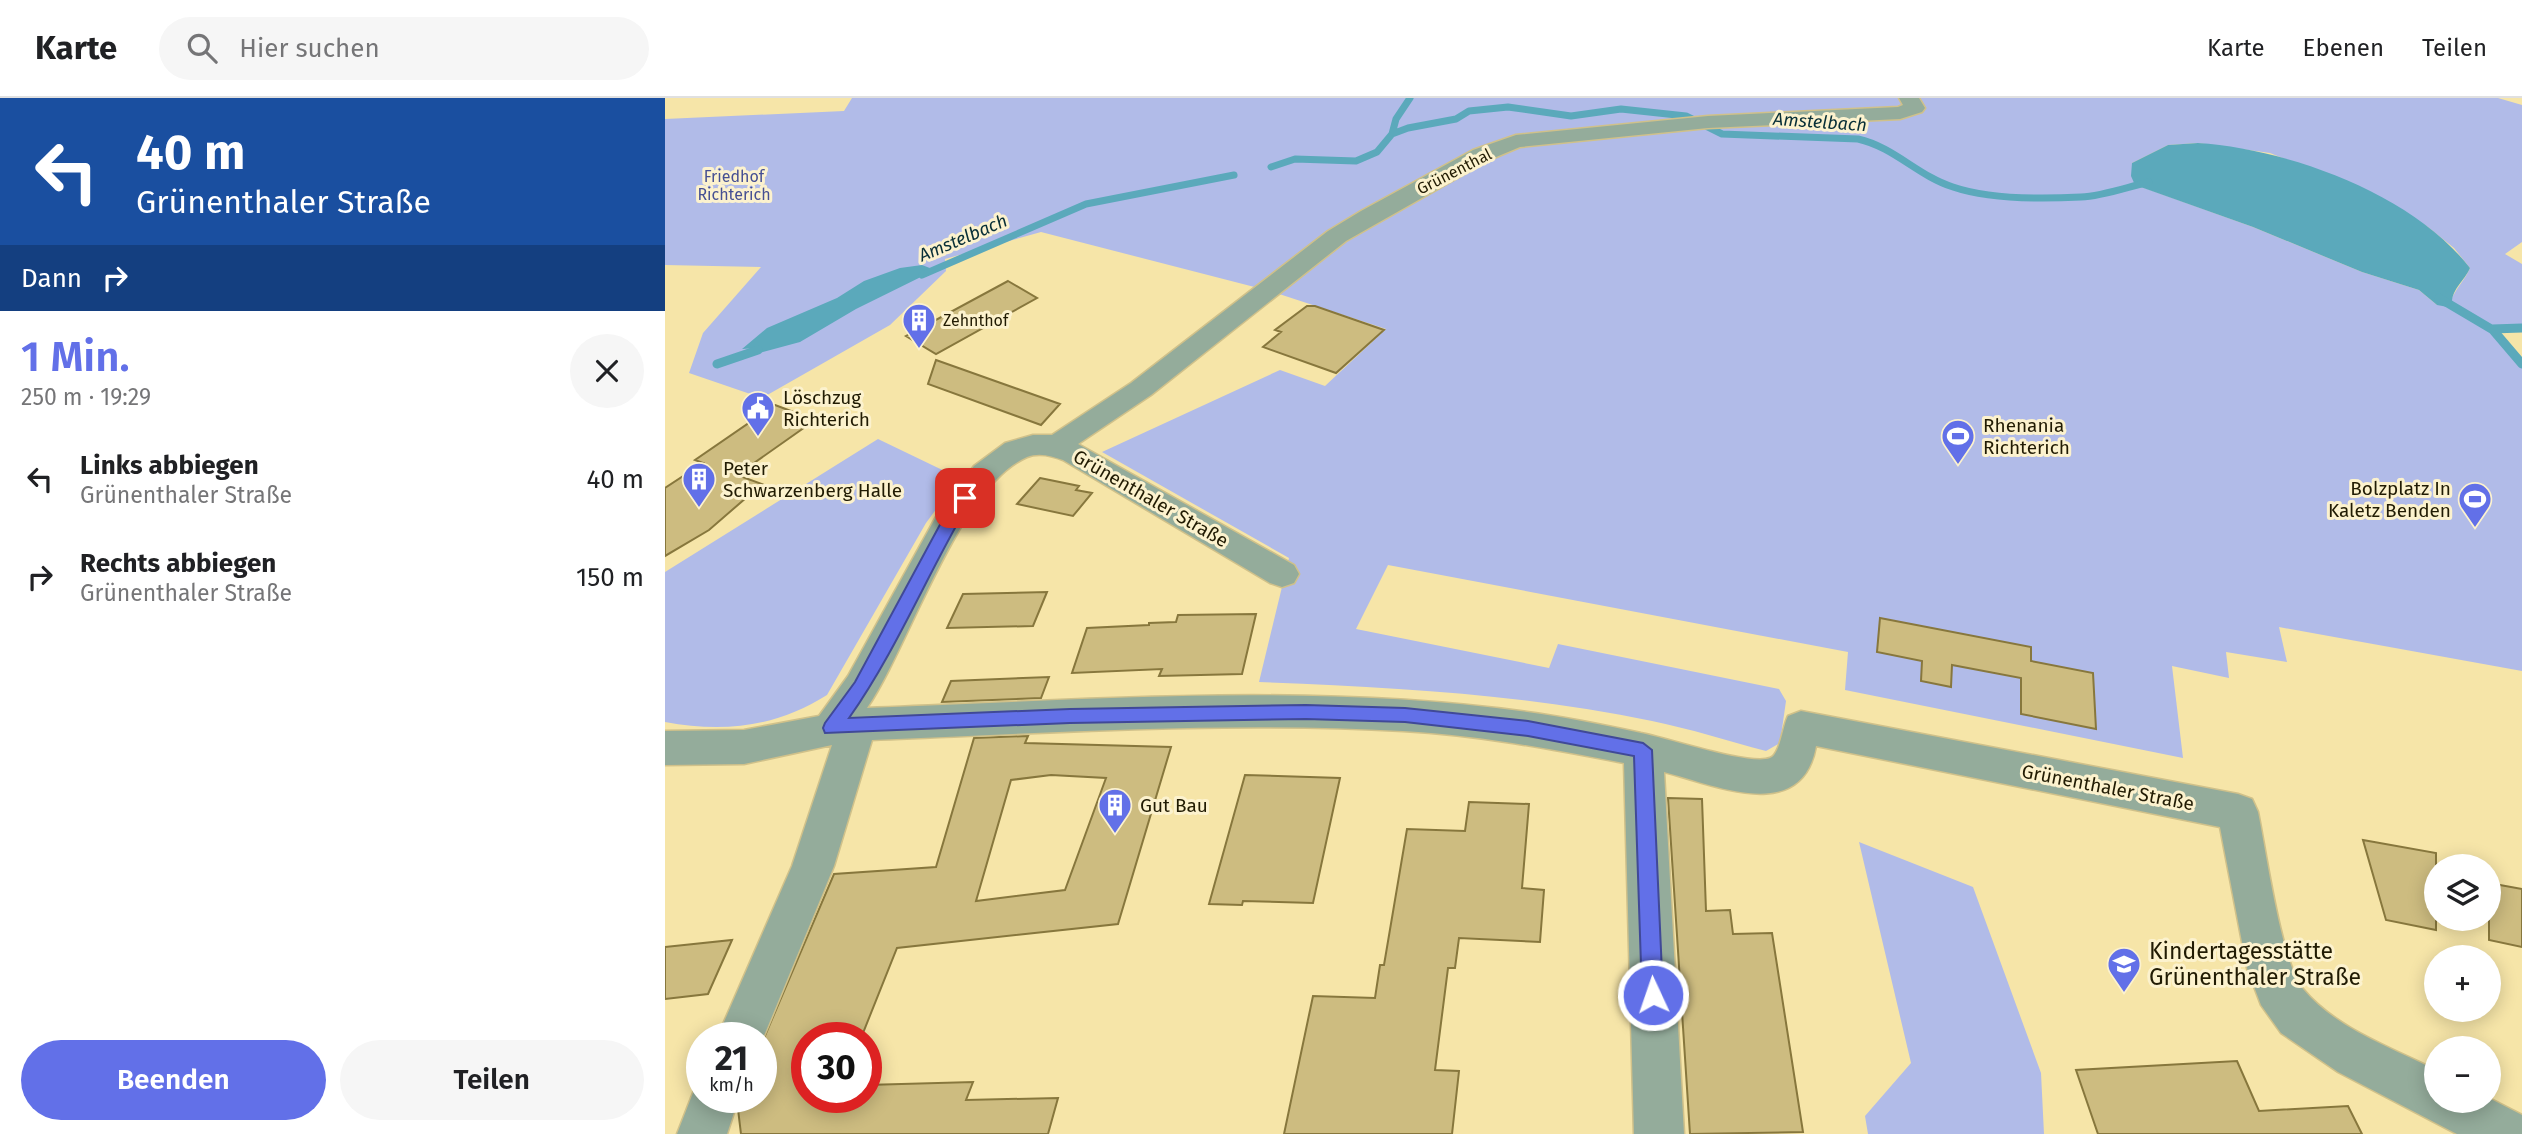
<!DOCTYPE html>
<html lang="de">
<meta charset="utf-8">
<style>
body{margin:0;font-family:"Fira Sans",sans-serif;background:#f6f6f6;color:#202124;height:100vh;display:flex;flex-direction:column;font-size:26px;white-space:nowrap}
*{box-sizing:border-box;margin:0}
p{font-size:23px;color:#757577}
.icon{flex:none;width:38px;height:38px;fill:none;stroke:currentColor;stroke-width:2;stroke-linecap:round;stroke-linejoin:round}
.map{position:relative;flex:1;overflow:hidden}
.panel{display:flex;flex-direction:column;background:#fff;width:665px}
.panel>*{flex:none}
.guide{background:#1a4fa0;color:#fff;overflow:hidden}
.buttons{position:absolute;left:1759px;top:756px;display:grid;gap:14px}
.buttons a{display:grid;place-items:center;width:77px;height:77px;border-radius:50%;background:#fff;box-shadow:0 4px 18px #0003;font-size:35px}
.speed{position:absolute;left:21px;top:924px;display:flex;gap:14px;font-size:35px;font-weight:700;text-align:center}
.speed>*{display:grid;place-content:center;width:91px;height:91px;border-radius:50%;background:#fff;box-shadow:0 4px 18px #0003;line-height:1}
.speed small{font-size:18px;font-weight:400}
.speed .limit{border:10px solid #d22;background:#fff;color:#111}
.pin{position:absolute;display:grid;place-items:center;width:60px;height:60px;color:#fff;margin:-30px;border-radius:14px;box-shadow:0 4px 10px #0006}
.me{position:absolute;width:77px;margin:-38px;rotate:357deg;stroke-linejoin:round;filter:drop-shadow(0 0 5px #0008)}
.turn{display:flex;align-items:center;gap:24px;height:147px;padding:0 21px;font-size:32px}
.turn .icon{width:91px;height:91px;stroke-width:2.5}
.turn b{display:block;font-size:49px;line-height:60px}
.then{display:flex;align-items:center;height:66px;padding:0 21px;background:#0003;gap:14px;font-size:26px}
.round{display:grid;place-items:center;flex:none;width:74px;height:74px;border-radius:37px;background:#f6f6f6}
.head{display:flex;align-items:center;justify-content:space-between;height:119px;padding:0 21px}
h1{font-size:42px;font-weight:600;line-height:52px;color:#6270e8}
.action{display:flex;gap:14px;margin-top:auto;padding:14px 21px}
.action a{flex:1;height:80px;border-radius:42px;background:#6270e8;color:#fff;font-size:28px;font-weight:600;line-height:80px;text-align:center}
.action a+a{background:#f6f6f6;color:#202124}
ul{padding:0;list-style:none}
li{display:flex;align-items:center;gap:21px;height:98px;padding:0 21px}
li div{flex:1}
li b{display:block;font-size:26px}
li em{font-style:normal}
header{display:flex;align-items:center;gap:42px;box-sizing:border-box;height:98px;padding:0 35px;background:#fff;border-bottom:2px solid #e0e0e0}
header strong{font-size:33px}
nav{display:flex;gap:38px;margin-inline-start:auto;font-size:24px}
.search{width:490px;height:63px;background:#f6f6f6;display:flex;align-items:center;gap:18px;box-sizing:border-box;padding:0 24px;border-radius:38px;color:#757577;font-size:26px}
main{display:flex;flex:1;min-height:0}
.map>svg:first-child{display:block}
.green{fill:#b1bbe8;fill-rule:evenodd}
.water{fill:#5ba9bb}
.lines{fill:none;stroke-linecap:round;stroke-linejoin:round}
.stream-far1{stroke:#5ba9bb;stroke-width:7}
.stream{stroke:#5ba9bb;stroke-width:9}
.building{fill:#cdbc80;stroke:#87773d;stroke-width:2;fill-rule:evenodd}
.minor-casing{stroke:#d0c18a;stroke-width:3}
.minor{fill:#94ac9b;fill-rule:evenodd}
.route{fill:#6270e8;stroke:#404997;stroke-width:2}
.labels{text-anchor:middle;stroke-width:6;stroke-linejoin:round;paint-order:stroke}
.far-street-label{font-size:16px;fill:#211b03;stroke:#fcf2ce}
.far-park-label{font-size:16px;fill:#454f93;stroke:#fcf2ce}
.far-poi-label{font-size:16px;fill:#211b03;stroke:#fcf2ce;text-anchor:start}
.far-water-label{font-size:18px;font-style:italic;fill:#082f37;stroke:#fcf2ce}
.poi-label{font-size:19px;fill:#211b03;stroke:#fcf2ce;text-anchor:start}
.street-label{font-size:19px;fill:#211b03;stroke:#fcf2ce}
.near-poi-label{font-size:23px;fill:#211b03;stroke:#fcf2ce;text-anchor:start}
</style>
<header>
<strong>Karte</strong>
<div class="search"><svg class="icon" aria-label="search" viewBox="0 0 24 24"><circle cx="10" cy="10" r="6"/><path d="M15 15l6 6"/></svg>Hier suchen</div>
<nav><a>Karte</a><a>Ebenen</a><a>Teilen</a></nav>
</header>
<main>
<section class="panel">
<div class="guide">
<div class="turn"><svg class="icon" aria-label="left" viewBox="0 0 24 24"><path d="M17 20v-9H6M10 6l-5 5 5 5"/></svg><div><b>40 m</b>Grünenthaler Straße</div></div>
<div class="then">Dann<svg class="icon" aria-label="right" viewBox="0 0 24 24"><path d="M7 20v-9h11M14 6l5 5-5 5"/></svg></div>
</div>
<div class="head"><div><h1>1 Min.</h1><p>250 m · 19:29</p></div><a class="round"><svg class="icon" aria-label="close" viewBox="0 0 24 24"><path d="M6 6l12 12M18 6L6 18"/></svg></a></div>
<ul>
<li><svg class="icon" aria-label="left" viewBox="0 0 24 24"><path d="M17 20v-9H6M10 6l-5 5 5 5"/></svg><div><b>Links abbiegen</b><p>Grünenthaler Straße</p></div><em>40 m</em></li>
<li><svg class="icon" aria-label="right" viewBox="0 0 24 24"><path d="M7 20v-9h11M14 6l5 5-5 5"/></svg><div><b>Rechts abbiegen</b><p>Grünenthaler Straße</p></div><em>150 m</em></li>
</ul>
<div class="action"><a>Beenden</a><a>Teilen</a></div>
</section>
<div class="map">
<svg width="1857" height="1036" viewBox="0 0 1857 1036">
<rect width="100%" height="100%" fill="#f6e5a8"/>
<path class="green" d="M 187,0 L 1833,0 L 1857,7 L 1857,144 L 1840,156 L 1857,166 L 1857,232 L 1834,234 L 1857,263 L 1857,573 L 1614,529 L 1622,564 L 1561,554 L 1564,580 L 1507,568 L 1518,660 L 1180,592 L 1183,554 L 723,467 L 691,531 L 884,570 L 893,546 L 1114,591 L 1121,603 L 1115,645 L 1101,653 C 1063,643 1026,631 987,623 C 858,596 726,589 594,584 L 624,460 L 437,354 L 615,272 L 660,288 L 721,231 L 605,193 L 376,134 L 280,161 L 281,173 L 225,227 L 97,300 L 24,275 L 38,235 L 96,169 L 0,167 L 0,21 L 179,13 ZM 1533,45 L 1605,55 L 1708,96 L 1763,129 L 1789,150 L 1805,170 C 1800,182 1791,190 1786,202 L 1772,207 L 1754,192 L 1697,174 L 1588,129 L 1474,88 L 1467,65 L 1503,47 Z
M 213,341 L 294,380 L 261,425 L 162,597 C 111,629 59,635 0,624 L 0,474 Z
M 1194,744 L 1308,789 L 1376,975 L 1379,1036 L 1203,1036 L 1200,1018 L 1246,965 Z"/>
<path class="water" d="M 1533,45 C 1624,51 1748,96 1805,170 C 1799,184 1783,194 1788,210 L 1772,207 L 1754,192 L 1697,174 L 1588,129 L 1470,87 L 1466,78 L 1467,65 L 1503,47 Z
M 257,167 L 270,172 L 191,211 L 135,244 L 83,258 L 80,254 L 91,250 L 77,251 L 102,230 L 172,200 L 199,183 L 235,170 Z"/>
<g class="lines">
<path class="stream-far1" d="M 727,36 L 731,21 L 745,0
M 606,69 L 630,61 L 691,63 L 712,54 L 727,36 L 743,30 L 791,21 L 804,13 L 843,9 L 906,18 L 956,11 L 1021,18 L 1057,36 L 1193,41 C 1229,49 1253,78 1288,89 C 1323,101 1379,101 1416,99 C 1438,98 1462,89 1484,84
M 257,177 L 421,106 L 569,77"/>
<path class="stream" d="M 1774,200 L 1828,232 L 1857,266
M 1827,231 L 1857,230
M 52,266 L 93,252"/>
</g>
<path class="building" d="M 343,183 L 372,200 L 271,256 L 241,238 Z
M 642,208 L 650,208 L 719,232 L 671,275 L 598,249 L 616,234 L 610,232 Z
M 271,262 L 395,306 L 376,327 L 263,286 Z
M 110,307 L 150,322 L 72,377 L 97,386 L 44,432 L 0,458 L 0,390 L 38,365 L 30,362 Z
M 375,380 L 414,388 L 411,392 L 427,395 L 408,418 L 352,406 Z
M 382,494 L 368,528 L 282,530 L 298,496 Z
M 591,516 L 577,576 L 494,578 L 497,571 L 407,575 L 422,530 L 484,527 L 484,525 L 511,524 L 513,517 Z
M 1215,520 L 1366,549 L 1366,563 L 1428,575 L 1431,631 L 1356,616 L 1356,580 L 1287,567 L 1286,589 L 1256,583 L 1257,563 L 1212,554 Z
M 384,579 L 376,600 L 277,604 L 286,583 Z
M 363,638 L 360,645 L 506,649 L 453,826 L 232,850 L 196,940 L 142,940 L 142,999 L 201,999 L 201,987 L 308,984 L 301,1002 L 393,1000 L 383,1036 L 76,1036 L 73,1011 L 76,999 L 96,999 L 96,947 L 169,776 L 271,769 L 309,640 ZM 386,677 L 441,680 L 400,792 L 311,803 L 346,682 Z
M 580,677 L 675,680 L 648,805 L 578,803 L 577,807 L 544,806 Z
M 1003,700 L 1037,701 L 1041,813 L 1065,812 L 1068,836 L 1107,835 L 1138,1034 L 1025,1036 Z
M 804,704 L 864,706 L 857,790 L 879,792 L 875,844 L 794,840 L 790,870 L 783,870 L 770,972 L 794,973 L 787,1036 L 619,1036 L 648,898 L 710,900 L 715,867 L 719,867 L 742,731 L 800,733 Z
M 1698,742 L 1771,755 L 1771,832 L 1721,822 Z
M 1824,785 L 1857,791 L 1857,849 L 1824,842 Z
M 67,842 L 43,896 L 0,901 L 0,849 Z
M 1572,963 L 1594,1013 L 1683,1008 L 1697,1036 L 1433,1036 L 1411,972 Z"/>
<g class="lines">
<defs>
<path id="minor" d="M 1234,0 L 1254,0 L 1260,10 L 1257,14 L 1235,21 L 1043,30 L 855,49 L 824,62 L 681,143 L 486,297 L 413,346 L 629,467 L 634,476 L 629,485 L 617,489 L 605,485 L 398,362 C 387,358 374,354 362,359 C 293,389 245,547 202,610 C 421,602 644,584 862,614 C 900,619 939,627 976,635 C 1002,640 1085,668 1105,660 C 1115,657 1118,627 1123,618 L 1136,613 L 1573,696 L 1587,701 L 1593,714 C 1601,753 1616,864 1638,891 C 1670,930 1727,950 1771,972 L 1771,1003 L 1824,1003 L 1824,1000 L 1857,1017 L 1857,1036 L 1792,1036 L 1673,974 L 1616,935 L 1596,907 L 1582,870 L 1555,729 L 1151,648 C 1137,727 1050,687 999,674 L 1019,1036 L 969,1036 L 959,665 C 886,651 813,637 738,633 C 562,623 384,635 207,642 L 169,768 L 96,945 L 96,940 L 52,940 L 127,768 L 167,647 L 79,666 L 0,667 L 0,633 L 79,632 L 154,618 L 183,578 L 272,417 L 309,368 L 340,345 L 368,337 L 387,337 L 466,285 L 663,133 L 696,113 L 808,52 L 851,37 L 1043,18 L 1233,9 L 1238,7 Z
M 37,980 L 37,999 L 74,999 L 62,1036 L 12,1036 L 33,982 Z"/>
</defs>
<use href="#minor" class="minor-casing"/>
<use href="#minor" class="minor"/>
</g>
<path class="route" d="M 300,395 L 307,400 C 264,472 232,552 184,620 L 405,611 L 641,607 L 740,610 L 863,623 L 978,645 L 987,652 L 998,897 L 995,904 L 988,907 L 980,904 L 977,897 L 969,658 L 863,638 L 740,624 L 641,621 L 405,625 L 160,635 L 158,630 L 160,625 L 190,584 L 278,421 L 295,396 Z"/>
<defs>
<symbol id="building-pin" viewBox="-11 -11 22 30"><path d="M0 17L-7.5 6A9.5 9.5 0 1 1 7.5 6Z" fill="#6270e8" stroke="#fcf2ce"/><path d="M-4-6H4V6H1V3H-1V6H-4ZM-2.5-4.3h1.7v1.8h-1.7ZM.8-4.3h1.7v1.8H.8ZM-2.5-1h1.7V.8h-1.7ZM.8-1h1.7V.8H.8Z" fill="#fff"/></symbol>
<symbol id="civic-pin" viewBox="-11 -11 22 30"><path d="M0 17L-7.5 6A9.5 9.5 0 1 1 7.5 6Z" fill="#6270e8" stroke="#fcf2ce"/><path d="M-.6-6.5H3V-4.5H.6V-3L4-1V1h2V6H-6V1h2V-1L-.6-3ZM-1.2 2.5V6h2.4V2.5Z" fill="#fff"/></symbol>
<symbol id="stadium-pin" viewBox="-11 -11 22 30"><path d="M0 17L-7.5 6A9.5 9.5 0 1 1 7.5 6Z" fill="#6270e8" stroke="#fcf2ce"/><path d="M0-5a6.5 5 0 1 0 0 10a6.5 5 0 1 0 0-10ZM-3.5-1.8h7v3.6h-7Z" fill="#fff"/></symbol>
<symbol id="school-pin" viewBox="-11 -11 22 30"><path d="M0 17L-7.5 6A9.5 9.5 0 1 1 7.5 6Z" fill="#6270e8" stroke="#fcf2ce"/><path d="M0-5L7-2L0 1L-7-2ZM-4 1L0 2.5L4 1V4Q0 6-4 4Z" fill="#fff"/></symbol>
</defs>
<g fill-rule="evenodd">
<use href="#building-pin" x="235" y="203" width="38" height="52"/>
<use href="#civic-pin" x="74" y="291" width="38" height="52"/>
<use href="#stadium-pin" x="1274" y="319" width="38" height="52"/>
<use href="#building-pin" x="15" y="362" width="38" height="52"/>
<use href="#stadium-pin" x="1791" y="382" width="38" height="52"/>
<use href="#building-pin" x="431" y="688" width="38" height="52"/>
<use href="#school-pin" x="1440" y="847" width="38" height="52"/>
</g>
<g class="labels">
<g class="far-street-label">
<text transform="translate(789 73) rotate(-27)" y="6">Grünenthal</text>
</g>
<g class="far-park-label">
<text x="69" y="84">Friedhof<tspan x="69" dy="18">Richterich</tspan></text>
</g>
<g class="far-poi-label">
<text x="278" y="228">Zehnthof</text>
</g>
<g class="far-water-label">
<text transform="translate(1155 24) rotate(4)" y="6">Amstelbach</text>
<text transform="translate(298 140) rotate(-23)" y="6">Amstelbach</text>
</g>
<g class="poi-label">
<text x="118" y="306">Löschzug<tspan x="118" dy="22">Richterich</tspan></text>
<text x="1318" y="334">Rhenania<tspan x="1318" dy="22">Richterich</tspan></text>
<text x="58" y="377">Peter<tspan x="58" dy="22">Schwarzenberg Halle</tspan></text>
<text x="1786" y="397" text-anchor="end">Bolzplatz In<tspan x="1786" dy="22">Kaletz Benden</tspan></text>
<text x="475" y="714">Gut Bau</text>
</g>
<g class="street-label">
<text transform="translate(486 400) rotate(30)" y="7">Grünenthaler Straße</text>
<text transform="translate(1443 689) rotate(11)" y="7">Grünenthaler Straße</text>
</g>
<g class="near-poi-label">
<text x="1484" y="861">Kindertagesstätte<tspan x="1484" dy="26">Grünenthaler Straße</tspan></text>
</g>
</g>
</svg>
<div class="buttons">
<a><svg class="icon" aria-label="layers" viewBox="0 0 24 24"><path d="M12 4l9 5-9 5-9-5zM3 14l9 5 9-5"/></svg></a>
<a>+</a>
<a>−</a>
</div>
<div class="speed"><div>21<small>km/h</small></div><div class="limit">30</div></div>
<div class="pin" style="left:300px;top:400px;background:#d93025"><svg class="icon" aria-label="arrive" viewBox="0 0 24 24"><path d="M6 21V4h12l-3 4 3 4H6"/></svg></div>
<svg class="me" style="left:988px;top:897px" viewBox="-20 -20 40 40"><circle r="17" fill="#6270e8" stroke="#fff" stroke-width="3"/><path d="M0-11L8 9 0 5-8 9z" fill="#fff"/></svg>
</div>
</main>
